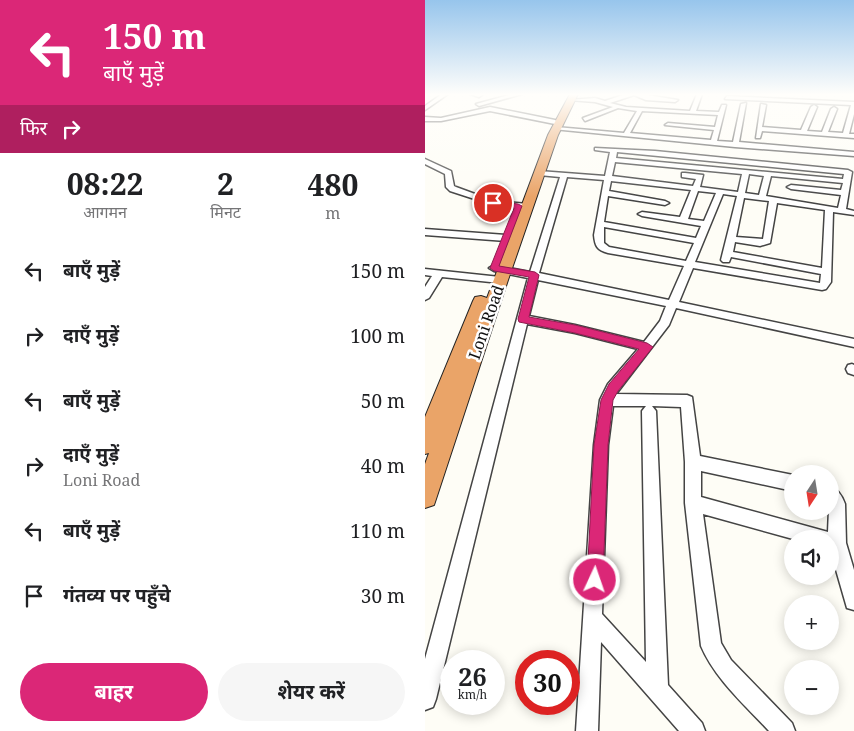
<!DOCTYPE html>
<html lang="hi">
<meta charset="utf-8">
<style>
body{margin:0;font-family:"Noto Serif","Noto Sans Devanagari",serif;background:#f6f6f6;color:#202124;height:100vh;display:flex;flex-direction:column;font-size:19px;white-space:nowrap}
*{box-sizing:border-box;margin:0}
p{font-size:16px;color:#757577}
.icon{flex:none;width:28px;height:28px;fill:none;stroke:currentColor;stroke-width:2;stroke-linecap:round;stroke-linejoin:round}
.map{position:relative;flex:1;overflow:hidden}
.drawer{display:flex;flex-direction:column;background:#fff;width:425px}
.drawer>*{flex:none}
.banner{background:#db2777;color:#fff;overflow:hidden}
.needle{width:32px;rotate:192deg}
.fabs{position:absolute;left:359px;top:465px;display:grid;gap:10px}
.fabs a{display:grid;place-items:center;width:55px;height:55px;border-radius:50%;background:#fff;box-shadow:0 2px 12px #0003;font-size:25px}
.speed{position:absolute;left:15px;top:650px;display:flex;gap:10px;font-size:25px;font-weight:700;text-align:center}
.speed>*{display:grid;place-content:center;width:65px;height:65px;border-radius:50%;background:#fff;box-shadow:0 2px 12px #0003;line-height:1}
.speed small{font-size:12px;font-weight:400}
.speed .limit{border:8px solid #d22;background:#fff;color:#111}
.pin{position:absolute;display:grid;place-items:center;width:42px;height:42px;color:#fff;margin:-21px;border:2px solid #fff;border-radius:50%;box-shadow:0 1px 5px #0007}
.me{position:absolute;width:55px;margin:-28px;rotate:3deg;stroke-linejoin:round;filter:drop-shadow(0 0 4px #0008)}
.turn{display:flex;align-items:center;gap:18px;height:105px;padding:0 20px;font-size:22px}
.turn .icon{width:65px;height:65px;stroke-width:2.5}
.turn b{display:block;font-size:35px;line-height:42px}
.then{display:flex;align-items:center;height:48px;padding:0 20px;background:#0003;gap:10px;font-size:19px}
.eta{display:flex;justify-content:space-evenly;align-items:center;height:85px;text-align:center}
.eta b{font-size:30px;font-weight:700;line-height:35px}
.primary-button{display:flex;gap:10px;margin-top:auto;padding:10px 20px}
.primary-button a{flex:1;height:58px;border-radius:30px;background:#db2777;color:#fff;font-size:20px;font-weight:700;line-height:58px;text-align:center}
.primary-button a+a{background:#f6f6f6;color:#202124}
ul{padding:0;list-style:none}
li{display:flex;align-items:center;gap:15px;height:65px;padding:0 20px}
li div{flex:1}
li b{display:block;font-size:19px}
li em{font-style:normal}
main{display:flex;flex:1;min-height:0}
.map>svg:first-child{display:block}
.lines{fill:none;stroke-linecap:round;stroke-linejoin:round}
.minor-casing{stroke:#444;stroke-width:3}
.highway-casing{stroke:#222;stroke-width:2}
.minor{fill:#fff;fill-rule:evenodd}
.highway{fill:#eaa468;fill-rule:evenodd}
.route{fill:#db2777;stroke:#8e194d}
.labels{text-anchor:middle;stroke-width:5;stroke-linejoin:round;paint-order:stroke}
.street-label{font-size:16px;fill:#111;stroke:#fff}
</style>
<main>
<section class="drawer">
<div class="banner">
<div class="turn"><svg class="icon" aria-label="left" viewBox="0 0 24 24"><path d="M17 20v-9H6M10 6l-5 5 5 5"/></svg><div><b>150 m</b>बाएँ मुड़ें</div></div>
<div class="then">फिर<svg class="icon" aria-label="right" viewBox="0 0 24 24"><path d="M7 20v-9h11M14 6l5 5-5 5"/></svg></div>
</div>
<div class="eta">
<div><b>08:22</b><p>आगमन</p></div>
<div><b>2</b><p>मिनट</p></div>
<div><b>480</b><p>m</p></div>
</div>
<ul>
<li><svg class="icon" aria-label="left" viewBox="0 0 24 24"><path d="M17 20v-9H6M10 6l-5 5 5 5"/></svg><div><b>बाएँ मुड़ें</b></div><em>150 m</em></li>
<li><svg class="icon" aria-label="right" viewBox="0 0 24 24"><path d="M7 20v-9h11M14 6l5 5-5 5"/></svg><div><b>दाएँ मुड़ें</b></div><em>100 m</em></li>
<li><svg class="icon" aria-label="left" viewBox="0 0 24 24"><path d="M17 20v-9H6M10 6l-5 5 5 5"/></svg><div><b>बाएँ मुड़ें</b></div><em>50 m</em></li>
<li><svg class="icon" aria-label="right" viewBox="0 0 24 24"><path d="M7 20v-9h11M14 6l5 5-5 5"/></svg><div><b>दाएँ मुड़ें</b><p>Loni Road</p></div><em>40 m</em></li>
<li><svg class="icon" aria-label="left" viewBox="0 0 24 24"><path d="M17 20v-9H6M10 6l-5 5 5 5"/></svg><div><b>बाएँ मुड़ें</b></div><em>110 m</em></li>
<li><svg class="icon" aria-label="arrive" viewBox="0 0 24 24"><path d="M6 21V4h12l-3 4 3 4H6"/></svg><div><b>गंतव्य पर पहुँचे</b></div><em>30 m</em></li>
</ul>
<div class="primary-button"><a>बाहर</a><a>शेयर करें</a></div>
</section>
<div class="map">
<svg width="429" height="731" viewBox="0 0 429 731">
<rect width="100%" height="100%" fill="#fefdf6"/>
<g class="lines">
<defs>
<path id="minor" d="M 17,94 L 23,94 L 0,110 L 0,106 Z
M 45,94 L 56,94 L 57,95 L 54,97 Z
M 88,94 L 97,94 L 54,106 L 51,104 Z
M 201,94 L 216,94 L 253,100 L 250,102 L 221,100 L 209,95 L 185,103 L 201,107 L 265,111 L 272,94 L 277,94 L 271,111 L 294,112 L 297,105 L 301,105 L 292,141 L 308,142 L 316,104 L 321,103 L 314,142 L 429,152 L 429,156 L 310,147 L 128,129 L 131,127 L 199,133 L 212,111 L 193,108 L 160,121 L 158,118 L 188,107 L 170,102 L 144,100 L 170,98 L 180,101 ZM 217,111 L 293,115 L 290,127 L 243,123 L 240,125 L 289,130 L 286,140 L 205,133 Z
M 302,96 L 429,102 L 429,114 L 424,134 L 429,134 L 429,138 L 337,131 L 335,138 L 331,138 L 336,104 L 341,105 L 337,127 L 376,130 L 386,107 L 389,105 L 392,107 L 382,131 L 397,132 L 406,109 L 409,107 L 412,109 L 403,132 L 418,133 L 426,105 L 300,99 Z
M 65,107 L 130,120 L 133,122 L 130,124 L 65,111 L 16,121 L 0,121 L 0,117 L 16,118 Z
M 170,148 L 230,151 L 423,170 L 427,172 L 421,209 L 429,211 L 429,215 L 408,212 L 406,282 L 401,289 L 397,290 L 268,268 L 254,302 L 429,339 L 429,347 L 251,308 L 244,325 L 191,394 L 262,395 L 267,397 L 275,456 L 368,475 L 368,491 L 276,471 L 276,497 L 403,532 L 405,486 C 413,489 417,496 420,504 L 421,543 L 429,570 L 429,610 L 422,608 L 420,601 L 405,549 L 405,539 L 368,539 L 278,514 L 296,643 L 306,660 L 367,723 L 370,731 L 344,731 C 320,705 290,679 276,646 L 260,503 L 260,462 L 256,407 L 227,406 L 231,411 L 243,685 L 277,723 L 280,731 L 254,731 L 176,642 L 173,731 L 151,731 L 169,445 L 175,400 L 183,384 L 213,349 L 150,333 L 102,324 L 11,699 L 8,707 L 0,710 L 0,659 L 103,278 L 69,271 L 64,268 L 69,265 L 105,272 L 135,177 L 114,175 L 110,173 L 114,171 L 180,176 L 185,152 L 170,150 ZM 192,152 L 419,174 L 418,179 L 191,158 ZM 190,162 L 317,174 L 313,192 L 275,187 L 278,175 L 260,173 L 257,173 L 257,177 L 271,179 L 268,186 L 187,176 ZM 324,174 L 339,176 L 334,195 L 320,193 ZM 346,176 L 418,183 L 416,190 L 366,185 L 362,187 L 366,189 L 416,195 L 413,208 L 341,196 ZM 142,177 L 179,180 L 169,235 C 170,246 172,250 183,253 L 259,266 L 244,300 L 114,273 ZM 186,181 L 266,190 L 255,217 L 217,212 L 213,214 L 217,216 L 276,226 L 271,238 L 179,222 L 183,196 L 240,205 L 244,203 L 240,201 L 184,191 ZM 273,191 L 291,193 L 279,221 L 263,219 ZM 298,194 L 312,196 L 296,260 L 298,262 L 304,262 L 306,257 L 396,274 L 395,283 L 270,262 ZM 319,198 L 344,201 L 338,239 L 311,237 ZM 352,203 L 400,210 L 397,268 L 308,252 L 310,242 L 335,246 L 345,243 ZM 179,227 L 269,243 L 261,261 L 184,247 L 179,243 ZM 113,280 L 241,306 L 235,321 L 219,342 L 150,325 L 104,316 ZM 188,406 L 221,406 L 217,411 L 221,662 L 177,614 L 183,445 Z
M 0,159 L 26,171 L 29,186 L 31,187 L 69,201 L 103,204 L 107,206 L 103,208 L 68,205 L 25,191 L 21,187 L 20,174 L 0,164 Z
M 0,229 L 81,235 L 85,238 L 81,241 L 0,235 Z
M 0,269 L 75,277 L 80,280 L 75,283 L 17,277 L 4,298 L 0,300 L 0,287 L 7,276 L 0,275 Z
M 427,364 L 429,365 L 429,375 L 423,373 L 421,369 L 423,365 Z"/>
<path id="highway" d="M 145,94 L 153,94 L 133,135 L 83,280 L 12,496 L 9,505 L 0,508 L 0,464 L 4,453 L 0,454 L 0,417 L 48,301 L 50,297 L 56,296 L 62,298 L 123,135 Z"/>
</defs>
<use href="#minor" class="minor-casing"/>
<use href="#highway" class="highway-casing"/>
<use href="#minor" class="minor"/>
<use href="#highway" class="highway"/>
</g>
<linearGradient id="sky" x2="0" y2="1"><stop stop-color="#97c5ec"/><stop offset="0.48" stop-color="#fffefb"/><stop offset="1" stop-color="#fffefb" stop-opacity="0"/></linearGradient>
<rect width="429" height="197" fill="url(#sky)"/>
<path class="route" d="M 68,201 L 93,204 L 97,206 L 74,266 L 110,272 L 114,275 L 104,317 L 150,325 L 222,343 L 228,347 L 193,391 L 188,400 L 183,445 L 178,580 L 176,586 L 170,588 L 164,586 L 162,580 L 169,445 L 176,400 L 184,384 L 214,349 L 150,333 L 94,322 L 93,319 L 104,277 L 69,271 L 65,268 L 89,208 L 65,205 L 65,202 Z"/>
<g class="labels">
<g class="street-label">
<text transform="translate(61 322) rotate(-71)" y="6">Loni Road</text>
</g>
</g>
</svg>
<div class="fabs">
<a><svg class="needle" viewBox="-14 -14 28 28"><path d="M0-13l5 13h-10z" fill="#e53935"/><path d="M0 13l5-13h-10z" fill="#757577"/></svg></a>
<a><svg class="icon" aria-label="sound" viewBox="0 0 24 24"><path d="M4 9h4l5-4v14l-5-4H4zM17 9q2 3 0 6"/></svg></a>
<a>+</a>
<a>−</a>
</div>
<div class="speed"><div>26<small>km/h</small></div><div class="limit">30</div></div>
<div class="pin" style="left:68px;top:203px;background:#d93025"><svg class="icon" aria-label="arrive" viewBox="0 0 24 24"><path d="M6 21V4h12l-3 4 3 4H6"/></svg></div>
<svg class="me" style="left:170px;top:580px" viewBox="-20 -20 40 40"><circle r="17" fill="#db2777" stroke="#fff" stroke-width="3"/><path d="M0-11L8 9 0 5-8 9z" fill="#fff"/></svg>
</div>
</main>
